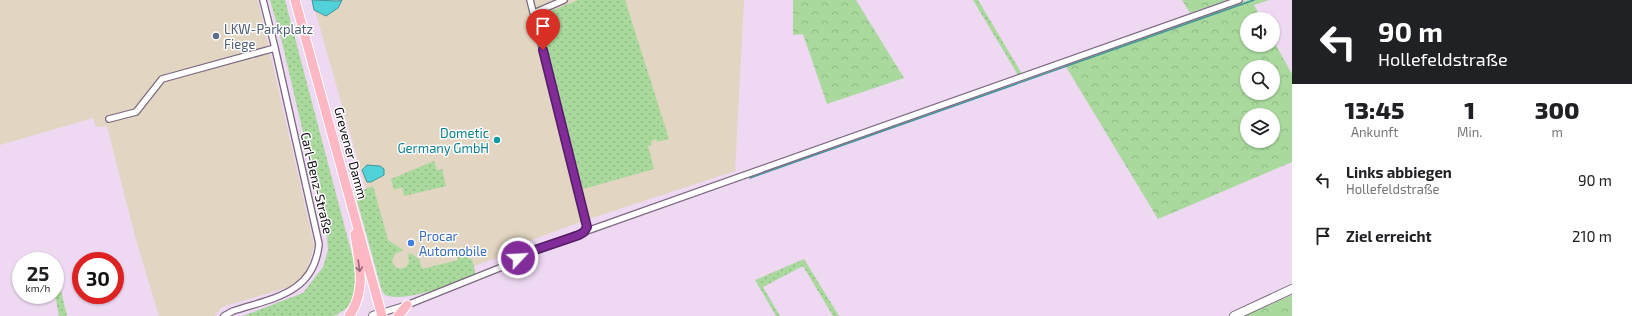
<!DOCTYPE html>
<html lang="de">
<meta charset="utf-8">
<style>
body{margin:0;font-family:"Exo 2",sans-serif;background:#f2f2f2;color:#202124;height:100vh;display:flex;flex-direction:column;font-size:15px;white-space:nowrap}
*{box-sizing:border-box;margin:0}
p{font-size:13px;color:#757577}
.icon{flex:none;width:22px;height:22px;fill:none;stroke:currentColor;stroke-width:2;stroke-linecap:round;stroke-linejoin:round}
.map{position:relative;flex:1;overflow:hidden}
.drawer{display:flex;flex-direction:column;background:#fff;width:340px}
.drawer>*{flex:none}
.banner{background:#202124;color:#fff;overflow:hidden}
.tools{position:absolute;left:1240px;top:12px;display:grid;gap:8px}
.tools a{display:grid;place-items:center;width:40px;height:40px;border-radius:50%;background:#fff;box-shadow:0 1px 3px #0004;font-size:20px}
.speed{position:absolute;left:12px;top:252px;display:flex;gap:8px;font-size:20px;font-weight:700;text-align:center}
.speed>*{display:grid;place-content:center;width:52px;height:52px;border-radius:50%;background:#fff;box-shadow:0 1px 3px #0004;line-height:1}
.speed small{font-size:10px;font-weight:400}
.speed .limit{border:6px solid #d22;background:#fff;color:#111}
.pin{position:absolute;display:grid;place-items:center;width:34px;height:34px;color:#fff;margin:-41px -17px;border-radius:50% 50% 50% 0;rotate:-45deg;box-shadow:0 0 4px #0007}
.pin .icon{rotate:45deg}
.me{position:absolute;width:44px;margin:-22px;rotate:65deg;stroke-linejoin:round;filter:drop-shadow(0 0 3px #0008)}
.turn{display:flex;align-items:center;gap:14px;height:84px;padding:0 20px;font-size:18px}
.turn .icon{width:52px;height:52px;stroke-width:2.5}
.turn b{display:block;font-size:28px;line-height:34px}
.eta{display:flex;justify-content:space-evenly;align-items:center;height:68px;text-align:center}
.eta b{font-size:24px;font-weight:800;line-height:28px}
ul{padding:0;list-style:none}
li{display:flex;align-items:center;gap:12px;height:56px;padding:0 20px}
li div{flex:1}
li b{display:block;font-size:15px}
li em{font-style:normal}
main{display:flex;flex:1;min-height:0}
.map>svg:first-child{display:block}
.commercial{fill:#e2d5c1}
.grass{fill:url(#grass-dots)}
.forest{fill:url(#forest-crowns);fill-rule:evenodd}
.water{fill:#51d2d8;stroke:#3e969d}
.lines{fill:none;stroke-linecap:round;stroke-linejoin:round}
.stream{stroke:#3e969d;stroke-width:1.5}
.street-casing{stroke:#7c6980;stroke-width:8}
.secondary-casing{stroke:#7c6980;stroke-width:10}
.primary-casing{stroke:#fff;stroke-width:11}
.street{stroke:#fff;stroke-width:5.5}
.secondary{stroke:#fff;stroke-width:8}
.primary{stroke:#fdb8c4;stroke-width:9}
.oneway{stroke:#936a74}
.route-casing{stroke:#541d64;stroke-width:10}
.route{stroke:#822c9a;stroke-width:7}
.service-dot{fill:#5c6f8a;stroke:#fff;stroke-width:1.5}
.culture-dot{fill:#0f9aa8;stroke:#fff;stroke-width:1.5}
.shop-dot{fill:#3f7fe0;stroke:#fff;stroke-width:1.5}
.labels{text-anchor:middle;stroke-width:3;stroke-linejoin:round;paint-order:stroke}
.service-label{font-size:13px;fill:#4e5e75;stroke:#fff;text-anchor:start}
.culture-label{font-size:13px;fill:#0d838f;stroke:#fff;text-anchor:end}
.street-label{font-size:13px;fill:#120b13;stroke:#fff}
.shop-label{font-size:13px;fill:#366cbe;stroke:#fff;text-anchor:start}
</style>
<main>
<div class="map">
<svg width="1292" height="316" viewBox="0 0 1292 316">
<defs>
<pattern id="grass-dots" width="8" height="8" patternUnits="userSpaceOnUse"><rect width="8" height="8" fill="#a9d99d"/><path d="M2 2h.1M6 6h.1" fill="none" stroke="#90b986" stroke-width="1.8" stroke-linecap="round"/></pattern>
<pattern id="forest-crowns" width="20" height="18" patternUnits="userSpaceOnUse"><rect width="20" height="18" fill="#a9d99d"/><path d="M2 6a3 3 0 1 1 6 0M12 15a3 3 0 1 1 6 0" fill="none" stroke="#90b986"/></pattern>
</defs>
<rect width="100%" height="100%" fill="#eed8f2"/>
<path class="commercial" d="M 0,0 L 258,0 L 314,246 L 306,273 L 289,287 L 222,307 L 214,316 L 159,316 L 135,236 L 107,126 L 96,127 L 93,118 L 0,145 Z
M 312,0 L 744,0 L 735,171 L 580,222 L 513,247 L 499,257 L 396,294 Z"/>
<path class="grass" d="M 270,0 L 285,0 L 355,266 C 360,291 358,304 334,316 L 243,316 L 303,293 L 323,267 L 328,250 L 327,236 L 282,42 Z
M 578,0 L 625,0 L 669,139 L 657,142 L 656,139 L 651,141 L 652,145 L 648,146 L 654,169 L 583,189 L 537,17 Z
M 973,0 L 978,0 L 1022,74 L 1018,75 Z
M 434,161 L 437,170 L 442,169 L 446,186 L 404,196 L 402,187 L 394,190 L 391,179 Z
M 373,186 L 388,240 L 403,250 L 395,254 L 392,261 L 394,266 L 400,269 L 406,267 L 409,262 L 408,255 L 410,253 L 419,259 L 422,269 L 458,260 L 457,254 L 460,253 L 472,260 L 475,270 L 475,275 C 454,284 406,303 385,295 L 382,291 L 355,193 Z
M 804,259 L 839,316 L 833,316 L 803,266 L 763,287 L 780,316 L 776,316 L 755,280 Z
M 55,265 L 67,316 L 59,316 L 55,295 Z"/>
<path class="forest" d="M 793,0 L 856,0 L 904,78 L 827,104 L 803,34 L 793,35 Z
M 1182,0 L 1227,0 L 1190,13 Z
M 1248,0 L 1269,0 L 1254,5 L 1262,19 L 1247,19 L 1247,45 L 1273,45 L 1273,40 L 1292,74 L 1292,162 L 1158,219 L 1065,65 ZM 1247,67 L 1273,67 L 1273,93 L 1247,93 ZM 1247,115 L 1273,115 L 1273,141 L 1247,141 Z
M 1292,295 L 1292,316 L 1244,316 Z"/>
<path class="water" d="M 312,0 L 338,1 L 342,0 L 338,8 L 326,16 L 314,10 Z
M 367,165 L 380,166 L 384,169 L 384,175 L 371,182 L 367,182 L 362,170 Z"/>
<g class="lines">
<path class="stream" d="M 750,178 L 1254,0"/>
<defs>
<path id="street" d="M 530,0 L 586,221 L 587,227 L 584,232
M 534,13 L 564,0
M 109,119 L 136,112 L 162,79 L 275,48
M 381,313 L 407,305 L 507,265 L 522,255 L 584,232 L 1239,0
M 224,316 L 233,311 C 273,298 314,294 319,244 L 275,48 L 263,0"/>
<path id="secondary" d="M 373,316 L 381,313
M 1234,316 L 1292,289"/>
<path id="primary" d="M 295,0 L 382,316
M 349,316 C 367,291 359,263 355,234
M 398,316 L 407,305"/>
</defs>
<use href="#street" class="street-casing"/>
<use href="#secondary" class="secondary-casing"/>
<use href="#primary" class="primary-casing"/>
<use href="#street" class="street"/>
<use href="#secondary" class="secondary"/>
<use href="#primary" class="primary"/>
</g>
<defs><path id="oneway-shaft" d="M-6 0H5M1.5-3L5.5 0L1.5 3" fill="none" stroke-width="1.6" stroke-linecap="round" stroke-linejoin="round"/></defs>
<use class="oneway" href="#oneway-shaft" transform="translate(359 266) rotate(82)"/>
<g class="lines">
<defs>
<path id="route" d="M 518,258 L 532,251 L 579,235 L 584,232 L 587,227 L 543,50"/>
</defs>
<use href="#route" class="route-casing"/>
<use href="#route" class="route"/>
</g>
<circle class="service-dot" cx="216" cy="36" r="4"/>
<circle class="culture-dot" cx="497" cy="140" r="4"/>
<circle class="shop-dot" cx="411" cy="243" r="4"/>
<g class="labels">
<g class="service-label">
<text x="224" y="34">LKW-Parkplatz<tspan x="224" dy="15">Fiege</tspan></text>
</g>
<g class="culture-label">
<text x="489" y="138">Dometic<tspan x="489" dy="15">Germany GmbH</tspan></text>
</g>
<g class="street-label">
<text transform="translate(351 153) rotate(75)" y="5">Grevener Damm</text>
<text transform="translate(317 183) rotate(77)" y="5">Carl-Benz-Straße</text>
</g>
<g class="shop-label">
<text x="419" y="241">Procar<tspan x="419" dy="15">Automobile</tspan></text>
</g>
</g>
</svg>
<div class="tools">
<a><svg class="icon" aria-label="sound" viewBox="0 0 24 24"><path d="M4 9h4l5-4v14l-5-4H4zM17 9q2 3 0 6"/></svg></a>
<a><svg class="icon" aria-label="search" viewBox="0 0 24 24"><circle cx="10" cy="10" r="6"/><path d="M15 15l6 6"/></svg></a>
<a><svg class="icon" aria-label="layers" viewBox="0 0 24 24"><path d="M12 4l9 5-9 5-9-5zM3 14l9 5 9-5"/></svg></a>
</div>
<div class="speed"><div>25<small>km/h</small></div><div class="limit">30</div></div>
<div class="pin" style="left:543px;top:50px;background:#d93025"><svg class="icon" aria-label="arrive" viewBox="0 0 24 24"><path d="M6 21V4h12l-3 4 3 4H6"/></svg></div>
<svg class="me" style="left:518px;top:258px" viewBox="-20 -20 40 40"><circle r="17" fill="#822c9a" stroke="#fff" stroke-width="3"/><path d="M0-11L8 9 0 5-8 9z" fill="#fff"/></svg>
</div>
<section class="drawer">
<div class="banner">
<div class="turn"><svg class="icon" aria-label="left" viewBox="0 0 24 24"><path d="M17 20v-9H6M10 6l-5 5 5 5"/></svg><div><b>90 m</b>Hollefeldstraße</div></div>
</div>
<div class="eta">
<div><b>13:45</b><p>Ankunft</p></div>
<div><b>1</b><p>Min.</p></div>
<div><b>300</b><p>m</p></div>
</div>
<ul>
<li><svg class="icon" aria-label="left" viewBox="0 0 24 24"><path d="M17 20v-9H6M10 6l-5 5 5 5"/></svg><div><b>Links abbiegen</b><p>Hollefeldstraße</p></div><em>90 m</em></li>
<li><svg class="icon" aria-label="arrive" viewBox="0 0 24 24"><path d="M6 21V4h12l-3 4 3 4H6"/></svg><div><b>Ziel erreicht</b></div><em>210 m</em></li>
</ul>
</section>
</main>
